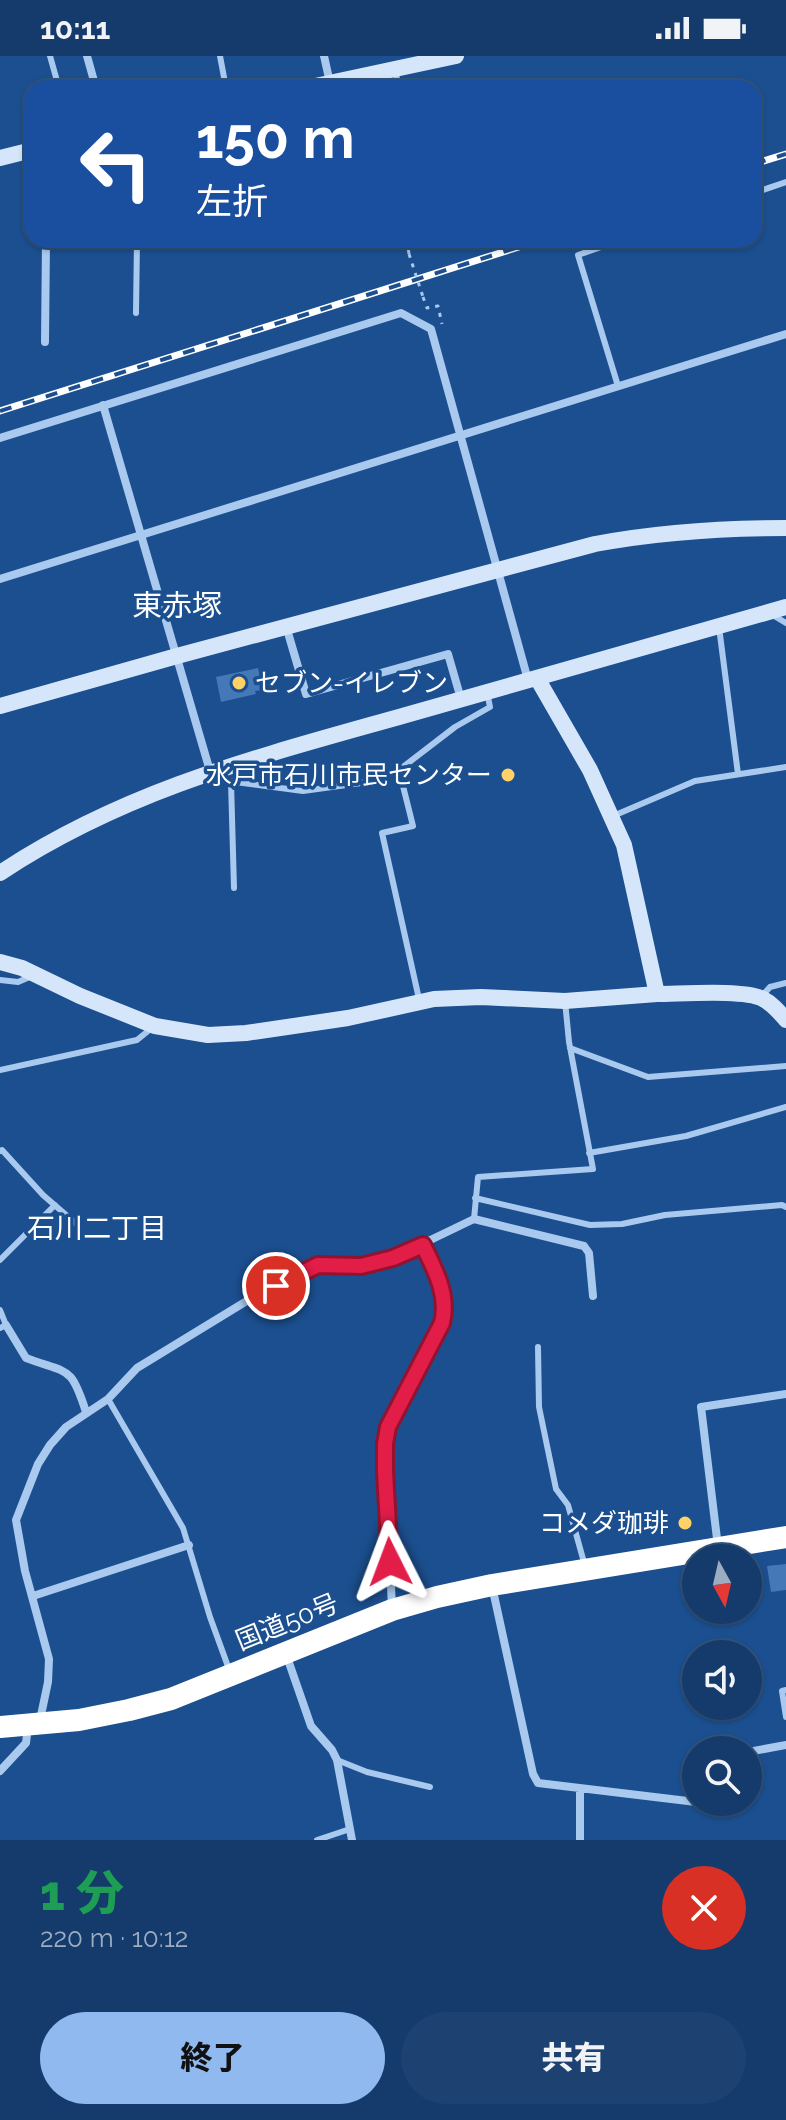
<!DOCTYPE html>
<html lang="ja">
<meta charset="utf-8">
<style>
body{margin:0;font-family:Raleway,"Noto Sans JP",sans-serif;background:#1d4271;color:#f1f3f6;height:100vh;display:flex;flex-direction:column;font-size:30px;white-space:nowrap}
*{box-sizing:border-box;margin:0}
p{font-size:26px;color:#9dadc1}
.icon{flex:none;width:44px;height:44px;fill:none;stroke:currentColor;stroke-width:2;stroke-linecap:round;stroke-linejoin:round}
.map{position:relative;height:1784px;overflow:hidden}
.drawer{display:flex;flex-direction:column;background:#143b6b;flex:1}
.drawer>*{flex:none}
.guide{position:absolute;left:24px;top:24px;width:738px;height:168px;border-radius:24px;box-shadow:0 2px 6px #0004,0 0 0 2px #33557e;background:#1a4fa0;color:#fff;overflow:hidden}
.needle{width:52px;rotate:172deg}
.tools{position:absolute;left:682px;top:1488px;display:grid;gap:16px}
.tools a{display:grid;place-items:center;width:80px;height:80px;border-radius:50%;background:#143b6b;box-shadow:0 2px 6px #0004,0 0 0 2px #33557e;font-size:40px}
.pin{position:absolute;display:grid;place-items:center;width:68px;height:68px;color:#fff;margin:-34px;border:4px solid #fff;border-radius:50%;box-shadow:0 2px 8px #0007}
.me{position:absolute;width:88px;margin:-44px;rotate:357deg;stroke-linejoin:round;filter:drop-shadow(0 0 6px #0008)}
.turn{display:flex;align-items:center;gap:28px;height:168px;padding:0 40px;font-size:36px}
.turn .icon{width:104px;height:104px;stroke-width:2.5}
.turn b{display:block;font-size:56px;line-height:68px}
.round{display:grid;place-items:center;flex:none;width:84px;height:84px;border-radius:42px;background:#1d4271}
.headline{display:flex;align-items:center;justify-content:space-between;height:136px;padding:0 40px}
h1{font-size:48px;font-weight:800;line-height:60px;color:#1e9e55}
.button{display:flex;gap:16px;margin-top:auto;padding:16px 40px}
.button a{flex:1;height:92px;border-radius:48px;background:#90b9f0;color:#111;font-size:32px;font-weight:800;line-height:92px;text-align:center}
.button a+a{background:#1d4271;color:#f1f3f6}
.status{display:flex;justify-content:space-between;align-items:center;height:56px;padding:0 40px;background:#143b6b;direction:ltr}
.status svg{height:22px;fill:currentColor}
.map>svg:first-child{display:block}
.building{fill:#4478b7}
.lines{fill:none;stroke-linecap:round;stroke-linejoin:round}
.path{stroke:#a9c9ee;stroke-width:3;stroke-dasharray:4 6;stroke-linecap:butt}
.lane{stroke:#a9c9ee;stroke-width:6}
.street{stroke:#a9c9ee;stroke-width:8}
.secondary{stroke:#d6e6fa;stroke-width:16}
.highway{stroke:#fff;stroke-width:22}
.rail-casing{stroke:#fff;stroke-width:7}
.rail{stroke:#1b4f8f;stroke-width:4;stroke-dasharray:12;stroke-linecap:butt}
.path-bridge{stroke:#a9c9ee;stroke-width:3;stroke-dasharray:4 6;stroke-linecap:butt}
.route-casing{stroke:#92132f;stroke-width:20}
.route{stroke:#e11d48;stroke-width:14}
.poi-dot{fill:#ffd166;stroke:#1b4f8f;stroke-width:3}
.labels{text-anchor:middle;stroke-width:7;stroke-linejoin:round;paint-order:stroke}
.poi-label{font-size:26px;fill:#fff;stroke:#1b4f8f;text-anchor:end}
.street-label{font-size:26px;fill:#fff;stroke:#1b4f8f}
.neighbourhood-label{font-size:28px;fill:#fff;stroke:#1b4f8f}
.quarter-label{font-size:30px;fill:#fff;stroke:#1b4f8f}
</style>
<div class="status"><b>10:11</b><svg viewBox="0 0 49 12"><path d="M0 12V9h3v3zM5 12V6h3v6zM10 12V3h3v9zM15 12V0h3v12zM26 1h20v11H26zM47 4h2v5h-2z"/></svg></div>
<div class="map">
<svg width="786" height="1784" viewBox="0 0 786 1784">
<rect width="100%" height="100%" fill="#1b4f8f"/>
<path class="building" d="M 258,612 L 263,634 L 255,635 L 256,638 L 221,646 L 216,621 Z
M 786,1508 L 786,1534 L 771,1536 L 767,1510 Z"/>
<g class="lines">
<path class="path" d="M 407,184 L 409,198
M 423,241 L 427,252 L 438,250 L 442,268"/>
<path class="lane" d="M 50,0 L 59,32
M 220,0 L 226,32
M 396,16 L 398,32
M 754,137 L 786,126
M 272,184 L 272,185
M 136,257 L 137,184
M 618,330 L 578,199 L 621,184
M 771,558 L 786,567
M 719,571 L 738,718
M 399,714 L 413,770 L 382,777 L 419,943
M 212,723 L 303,735 L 361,727 L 399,714 L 455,671 L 490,651 L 487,636
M 231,726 L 234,832
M 613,760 L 695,725 L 786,711
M 0,924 L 18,926 L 32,920
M 762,940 L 770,931 L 786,927
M 570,992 L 648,1021 L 786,1010
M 0,1014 L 137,984 L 153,971
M 0,1095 L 2,1094 L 43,1139 L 80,1171
M 589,1097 L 686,1080 L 786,1051
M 475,1142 L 590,1169 L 622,1168 L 665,1159 L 782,1149 L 786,1151
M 474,1163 L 478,1121 L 593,1113 L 569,986 L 565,945
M 0,1204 L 55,1149
M 0,1254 L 6,1269 L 0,1272
M 538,1291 L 539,1351 L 556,1433 L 568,1449 L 585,1510
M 108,1343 L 183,1472 L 210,1561 L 230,1616
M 786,1634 L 782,1635 L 786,1661
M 337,1704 L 367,1716 L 430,1731
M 317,1784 L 350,1773"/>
<path class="street" d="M 87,0 L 96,32
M 324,0 L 330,27
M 45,286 L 46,184
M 103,349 L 210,715
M 0,382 L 401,257 L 431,273 L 528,624
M 0,523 L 786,278
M 286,570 L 306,638 L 448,598 L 461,643
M 6,1269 L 26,1302 C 69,1318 71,1309 86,1356
M 718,1491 L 701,1351 L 786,1338
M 492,1530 L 533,1718 L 538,1727 L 696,1746
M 33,1540 L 189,1489
M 392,1553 L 385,1388 L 396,1353 L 442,1267 C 449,1240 435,1214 423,1189
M 286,1598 L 311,1670 L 332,1694 L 337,1704 L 352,1784
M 40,1664 L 48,1626 L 49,1603 L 25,1515 L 16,1464 L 38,1408 L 50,1389 L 66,1371 L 108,1343 L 137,1312 L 255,1240 L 318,1209 L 361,1210 L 393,1202 L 474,1163 L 584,1190 L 589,1197 L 593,1240
M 748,1696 L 786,1689
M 0,1715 L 26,1687 L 28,1670
M 580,1784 L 580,1732"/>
<path class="secondary" d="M 306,32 L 456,0
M 0,102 L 32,94
M 537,622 L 590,714 L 624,789 L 657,938 C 681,938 745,933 763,943 C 773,948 779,956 786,964
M 0,650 L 177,600 L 595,488 C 659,476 721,472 786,472
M 0,817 C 127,733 261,700 406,659 C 532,623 659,587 786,551
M 0,906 L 22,912 L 80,940 L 155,970 L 208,979 L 246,977 L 348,962 L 434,943 L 481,941 L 565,945 L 657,938"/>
<path class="highway" d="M 0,1671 L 79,1664 L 129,1654 L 171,1643 L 392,1554 L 437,1541 L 492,1529 L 786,1481"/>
<defs>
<path id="rail" d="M 754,108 L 786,98
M 0,355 L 541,184"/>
</defs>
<use href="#rail" class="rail-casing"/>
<use href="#rail" class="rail"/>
<path class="path-bridge" d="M 409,198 L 423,241"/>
</g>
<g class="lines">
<defs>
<path id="route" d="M 276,1230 L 318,1209 L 361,1210 L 393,1202 L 423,1189 C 435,1214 449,1239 442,1267 L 388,1371 L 385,1388 L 385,1415 L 390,1506"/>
</defs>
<use href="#route" class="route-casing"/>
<use href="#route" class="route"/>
</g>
<g class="poi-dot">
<circle cx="239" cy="627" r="8"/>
<circle cx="508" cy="719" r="8"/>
<circle cx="685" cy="1467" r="8"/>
</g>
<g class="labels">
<g class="poi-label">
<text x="255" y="636" text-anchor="start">セブン-イレブン</text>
<text x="492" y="728">水戸市石川市民センター</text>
<text x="669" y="1476">コメダ珈琲</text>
</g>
<g class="street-label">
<text transform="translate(287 1566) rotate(-22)" y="9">国道50号</text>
</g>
<g class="neighbourhood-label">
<text x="97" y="1182">石川二丁目</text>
</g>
<g class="quarter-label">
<text x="177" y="560">東赤塚</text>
</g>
</g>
</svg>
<div class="tools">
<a><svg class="needle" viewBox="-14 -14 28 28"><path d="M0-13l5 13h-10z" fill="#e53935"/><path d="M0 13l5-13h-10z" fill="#9dadc1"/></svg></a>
<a><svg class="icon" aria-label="sound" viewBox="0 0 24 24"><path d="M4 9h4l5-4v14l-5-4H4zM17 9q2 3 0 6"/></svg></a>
<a><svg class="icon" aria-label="search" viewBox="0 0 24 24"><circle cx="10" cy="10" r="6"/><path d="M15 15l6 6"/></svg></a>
</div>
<div class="pin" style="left:276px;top:1230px;background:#d93025"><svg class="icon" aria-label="arrive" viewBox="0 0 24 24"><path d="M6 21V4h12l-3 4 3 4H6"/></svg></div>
<svg class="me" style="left:390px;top:1506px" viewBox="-20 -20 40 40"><path d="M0-17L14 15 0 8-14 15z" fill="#e11d48" stroke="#fff" stroke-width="4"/></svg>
<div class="guide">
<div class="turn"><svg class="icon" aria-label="left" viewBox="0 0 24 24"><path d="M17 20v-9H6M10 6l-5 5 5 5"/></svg><div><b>150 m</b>左折</div></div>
</div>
</div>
<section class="drawer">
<div class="headline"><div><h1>1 分</h1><p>220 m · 10:12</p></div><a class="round" style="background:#d93025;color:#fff"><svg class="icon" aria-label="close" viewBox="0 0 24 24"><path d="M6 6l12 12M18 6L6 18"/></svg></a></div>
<div class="button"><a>終了</a><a>共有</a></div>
</section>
